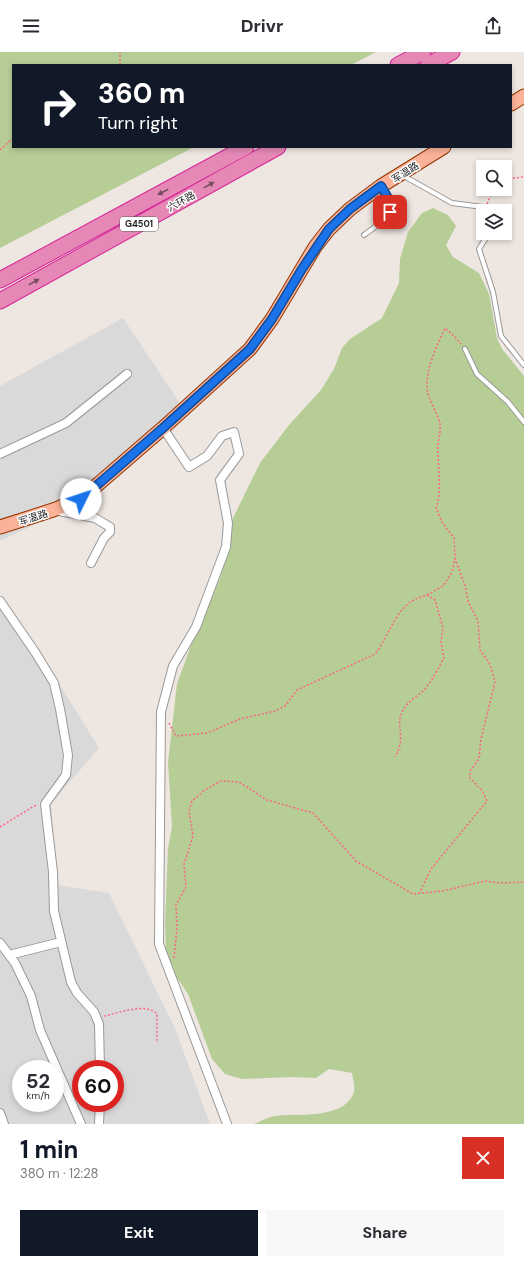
<!DOCTYPE html>
<meta charset="utf-8">
<style>
body{margin:0;font-family:"DM Sans","Noto Sans SC",sans-serif;background:#f7f7f7;color:#2b2b33;height:100vh;display:flex;flex-direction:column;font-size:15px;white-space:nowrap}
*{box-sizing:border-box;margin:0}
p{font-size:13px;color:#7c7c81}
.icon{flex:none;width:22px;height:22px;fill:none;stroke:currentColor;stroke-width:2;stroke-linecap:round;stroke-linejoin:round}
.map{position:relative;height:1072px;overflow:hidden}
.panel{display:flex;flex-direction:column;background:#fff;flex:1}
.panel>*{flex:none}
.guide{position:absolute;left:12px;top:12px;width:500px;height:84px;border-radius:0px;box-shadow:0 2px 6px #0003;background:#111827;color:#fff;overflow:hidden}
.fabs{position:absolute;left:476px;top:108px;display:grid;gap:8px}
.fabs a{display:grid;place-items:center;width:36px;height:36px;border-radius:0px;background:#fff;box-shadow:0 2px 6px #0003;font-size:20px}
.speed{position:absolute;left:12px;top:1008px;display:flex;gap:8px;font-size:20px;font-weight:700;text-align:center}
.speed>*{display:grid;place-content:center;width:52px;height:52px;border-radius:50%;background:#fff;box-shadow:0 2px 6px #0003;line-height:1}
.speed small{font-size:10px;font-weight:400}
.speed .limit{border:6px solid #d22;background:#fff;color:#111}
.pin{position:absolute;display:grid;place-items:center;width:34px;height:34px;color:#fff;margin:-17px;border-radius:8px;box-shadow:0 2px 6px #0006}
.me{position:absolute;width:44px;margin:-22px;rotate:49deg;stroke-linejoin:round;filter:drop-shadow(0 0 3px #0008)}
.turn{display:flex;align-items:center;gap:14px;height:84px;padding:0 20px;font-size:18px}
.turn .icon{width:52px;height:52px;stroke-width:2.5}
.turn b{display:block;font-size:28px;line-height:34px}
.round{display:grid;place-items:center;flex:none;width:42px;height:42px;border-radius:0px;background:#f7f7f7}
.head{display:flex;align-items:center;justify-content:space-between;height:68px;padding:0 20px}
h1{font-size:24px;font-weight:700;line-height:30px;color:#111827}
.button{display:flex;gap:8px;margin-top:auto;padding:8px 20px}
.button a{flex:1;height:46px;border-radius:0px;background:#111827;color:#fff;font-size:16px;font-weight:700;line-height:46px;text-align:center}
.button a+a{background:#f7f7f7;color:#2b2b33}
header{display:flex;justify-content:space-between;align-items:center;height:52px;padding:0 20px;background:#fff;font-size:18px;font-weight:700}
.map>svg:first-child{display:block}
.residential{fill:#dad9d9;fill-rule:evenodd}
.forest{fill:#b7cd96}
.lines{fill:none;stroke-linecap:round;stroke-linejoin:round}
.lane-casing{stroke:#999;stroke-width:6}
.street-casing{stroke:#999;stroke-width:10}
.primary-casing{stroke:#943600;stroke-width:15}
.highway-casing{stroke:#d62397;stroke-width:17}
.path{stroke:#fa6684;stroke-width:1.5;stroke-dasharray:2 2;stroke-linecap:butt}
.lane{stroke:#fff;stroke-width:4}
.street{stroke:#fff;stroke-width:8}
.primary{stroke:#fcb298;stroke-width:13}
.highway{stroke:#e688b6;stroke-width:15}
.oneway{fill:#774d61}
.route-casing{stroke:#114b97;stroke-width:10}
.route{stroke:#1a73e8;stroke-width:7}
.labels{text-anchor:middle;stroke-width:3;stroke-linejoin:round;paint-order:stroke}
.shield{fill:#fff;stroke:#606060;stroke-width:1}
.shield-label{font-size:9px;font-weight:bold;fill:#1c1c1c}
.street-label{font-size:10px;fill:#1c1c1c;stroke:#fff}
</style>
<header><svg class="icon" aria-label="menu" viewBox="0 0 24 24"><path d="M4 6h16M4 12h16M4 18h16"/></svg>Drivr<svg class="icon" aria-label="share" viewBox="0 0 24 24"><path d="M12 15V3M7 8l5-5 5 5M5 13v7h14v-7"/></svg></header>
<div class="map">
<svg width="524" height="1072" viewBox="0 0 524 1072">
<rect width="100%" height="100%" fill="#ede6e1"/>
<path class="residential" d="M 123,266 L 187,362 L 90,446 L 0,489 L 0,334 Z
M 0,546 L 47,612 L 99,696 L 51,752 L 57,833 L 109,841 L 176,979 L 210,1072 L 0,1072 ZM 21,1017 L 55,1017 L 55,1051 L 21,1051 ZM 81,1017 L 115,1017 L 115,1051 L 81,1051 Z"/>
<path class="forest" d="M 0,0 L 376,0 L 351,13 L 13,13 L 13,95 L 194,95 L 0,196 Z
M 433,156 L 448,163 L 456,174 L 446,193 L 453,205 L 479,221 L 489,242 L 497,286 L 502,297 L 524,324 L 524,1072 L 254,1072 C 261,1069 268,1065 275,1064 C 297,1061 340,1068 353,1043 C 356,1037 353,1028 352,1021 L 329,1017 L 316,1026 L 292,1025 L 242,1027 L 225,1022 L 212,1007 L 188,942 L 175,923 L 166,898 L 165,870 L 168,796 L 172,775 L 168,710 L 177,632 L 190,596 L 221,524 L 233,466 L 260,411 L 289,373 L 321,338 L 334,317 L 342,296 L 350,287 L 382,266 L 399,231 L 400,207 L 408,180 L 422,161 Z"/>
<g class="lines">
<defs>
<path id="lane" d="M 402,123 L 452,151 L 483,155 L 489,159
M 489,181 L 479,197 L 493,240 L 501,284 L 524,313
M 364,183 C 384,168 400,162 382,136
M 465,297 L 477,322 L 508,350 L 524,370"/>
<path id="street" d="M 163,376 L 189,415 L 207,404 L 222,384 L 234,380 L 239,402 L 220,428 L 228,471 L 226,495 L 196,575 L 173,614 L 161,660 L 159,892 L 227,1072
M 0,402 L 66,371 L 127,322
M 54,458 L 95,466 L 110,475 L 110,480 L 104,486 L 91,511
M 0,549 L 35,600 L 54,631 L 60,657 L 68,703 L 66,723 L 45,752 L 53,820 L 54,859 L 71,930 L 77,941 L 94,960 L 99,972 L 100,1017
M 0,891 L 15,911 L 31,944 L 40,978 L 81,1072
M 9,903 L 61,890
M 0,1061 L 4,1072
M 99,1072 L 100,1051"/>
<path id="primary" d="M 511,52 L 524,44
M 0,475 L 53,458 L 81,447 L 163,376 L 250,297 L 272,267 L 315,195 L 329,177 L 350,157 L 381,134 L 444,95"/>
<path id="highway" d="M 398,13 L 423,0
M 428,13 L 452,0
M 0,228 L 246,95
M 0,249 L 278,95"/>
</defs>
<use href="#lane" class="lane-casing"/>
<use href="#street" class="street-casing"/>
<use href="#primary" class="primary-casing"/>
<use href="#highway" class="highway-casing"/>
<path class="path" d="M 120,13 L 120,0
M 0,98 L 13,86
M 505,127 L 524,125
M 487,152 L 493,137
M 427,543 L 443,534 L 452,520 L 455,507 L 454,486 L 442,470 L 436,456 C 443,435 437,414 438,392 C 439,384 442,376 439,368 C 435,355 426,346 427,331 C 428,311 437,294 445,276 L 455,285 L 461,292
M 169,671 L 176,684 L 207,681 L 240,667 L 275,659 L 285,654 L 297,638 L 375,602 C 387,587 396,558 412,549 C 417,546 422,545 427,543 L 435,548 L 443,576 L 441,590 L 444,606 C 438,616 432,630 424,638 C 416,645 407,650 402,660 C 395,675 407,685 395,705
M 0,775 L 34,754 L 38,753
M 419,842 L 431,817 L 487,749 L 483,740 L 470,726 L 470,719 L 479,707 L 481,687 L 495,630 L 490,612 L 480,598 L 478,569 L 468,549 L 465,533 L 455,507
M 174,906 L 177,875 L 176,853 L 186,835 L 184,812 L 193,784 L 189,759 L 192,749 L 205,738 L 221,729 L 239,730 L 267,748 L 313,761 L 356,809 L 413,842 L 443,839 L 485,829 L 502,831 L 524,830
M 104,964 C 119,961 146,950 157,962 L 157,991"/>
<use href="#lane" class="lane"/>
<use href="#street" class="street"/>
<use href="#primary" class="primary"/>
<use href="#highway" class="highway"/>
</g>
<defs><path id="oneway-solid" d="M-6-.8H1V-3.2L6.5 0L1 3.2V.8H-6Z"/></defs>
<g class="oneway">
<use href="#oneway-solid" transform="translate(209 133) rotate(-29)"/>
<use href="#oneway-solid" transform="translate(163 140) rotate(152)"/>
<use href="#oneway-solid" transform="translate(34 230) rotate(-29)"/>
</g>
<g class="lines">
<defs>
<path id="route" d="M 81,447 L 163,376 L 250,297 L 272,267 L 302,217 L 329,177 L 350,157 L 381,134 L 391,151 L 390,160"/>
</defs>
<use href="#route" class="route-casing"/>
<use href="#route" class="route"/>
</g>
<g class="labels">
<rect class="shield" x="120" y="165" width="38" height="14" rx="3"/>
<g class="shield-label">
<text x="139" y="175">G4501</text>
</g>
<g class="street-label">
<text transform="translate(405 120) rotate(-32)" y="4">军温路</text>
<text transform="translate(181 149) rotate(-29)" y="4">六环路</text>
<text transform="translate(33 465) rotate(-18)" y="4">军温路</text>
</g>
</g>
</svg>
<div class="fabs">
<a><svg class="icon" aria-label="search" viewBox="0 0 24 24"><circle cx="10" cy="10" r="6"/><path d="M15 15l6 6"/></svg></a>
<a><svg class="icon" aria-label="layers" viewBox="0 0 24 24"><path d="M12 4l9 5-9 5-9-5zM3 14l9 5 9-5"/></svg></a>
</div>
<div class="speed"><div>52<small>km/h</small></div><div class="limit">60</div></div>
<div class="pin" style="left:390px;top:160px;background:#d93025"><svg class="icon" aria-label="arrive" viewBox="0 0 24 24"><path d="M6 21V4h12l-3 4 3 4H6"/></svg></div>
<svg class="me" style="left:81px;top:447px" viewBox="-20 -20 40 40"><circle r="19" fill="#fff"/><path d="M0-13L10 11 0 6-10 11z" fill="#1a73e8"/></svg>
<div class="guide">
<div class="turn"><svg class="icon" aria-label="right" viewBox="0 0 24 24"><path d="M7 20v-9h11M14 6l5 5-5 5"/></svg><div><b>360 m</b>Turn right</div></div>
</div>
</div>
<section class="panel">
<div class="head"><div><h1>1 min</h1><p>380 m · 12:28</p></div><a class="round" style="background:#d93025;color:#fff"><svg class="icon" aria-label="close" viewBox="0 0 24 24"><path d="M6 6l12 12M18 6L6 18"/></svg></a></div>
<div class="button"><a>Exit</a><a>Share</a></div>
</section>
